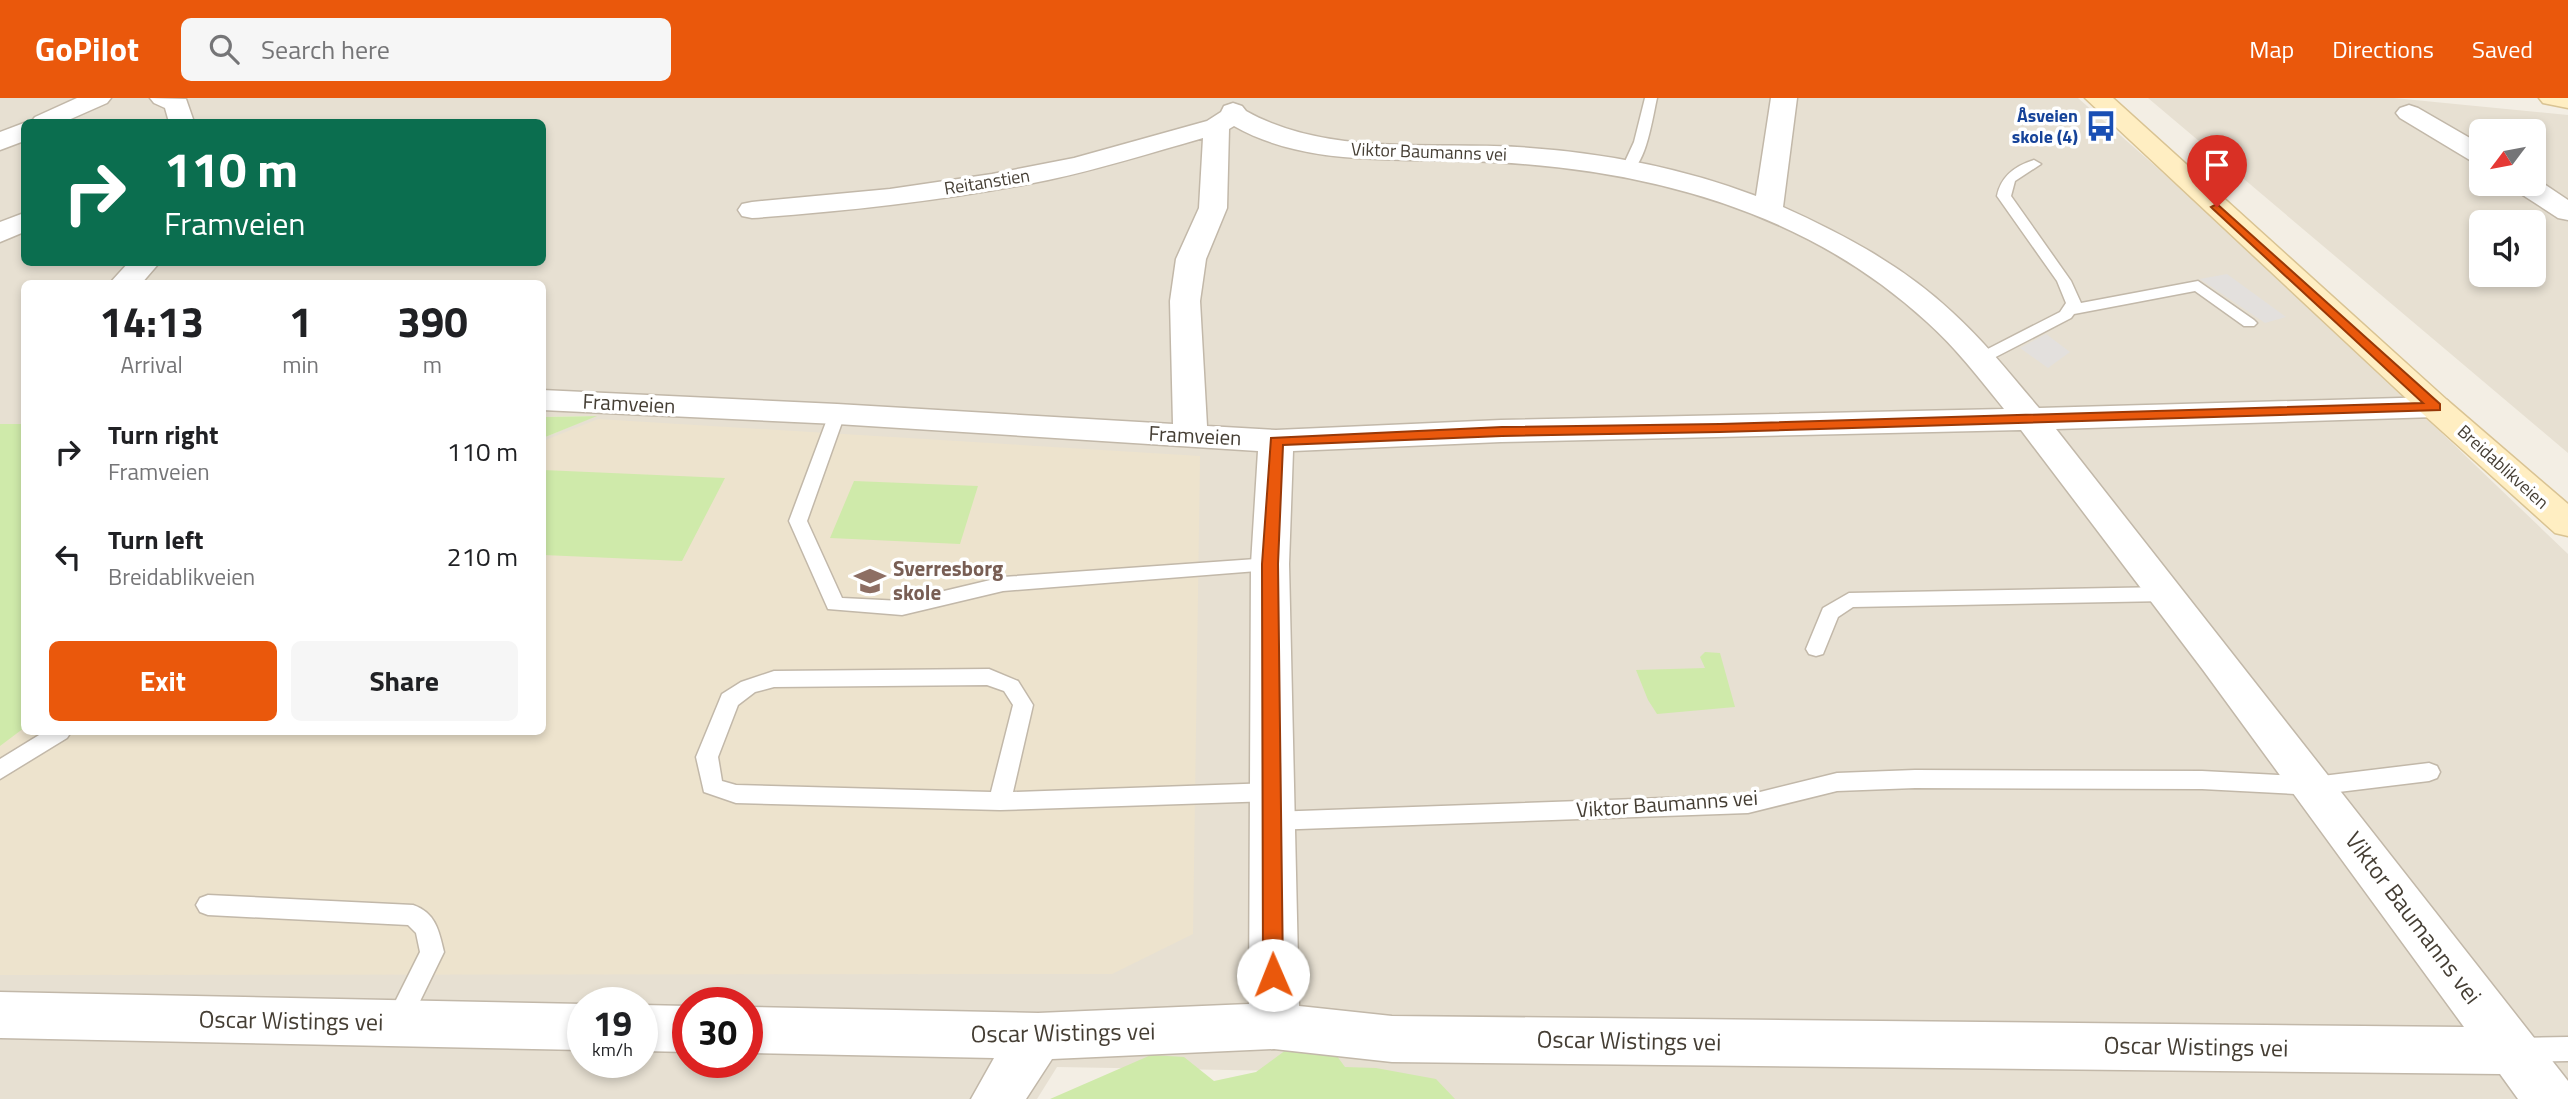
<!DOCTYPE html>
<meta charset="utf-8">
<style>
body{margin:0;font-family:"Titillium Web",sans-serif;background:#f6f6f6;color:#202124;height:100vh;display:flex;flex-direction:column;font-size:26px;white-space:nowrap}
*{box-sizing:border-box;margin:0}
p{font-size:23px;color:#757577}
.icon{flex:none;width:38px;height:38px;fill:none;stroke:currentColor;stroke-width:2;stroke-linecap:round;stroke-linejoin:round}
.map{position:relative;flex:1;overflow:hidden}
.panel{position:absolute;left:21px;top:182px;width:525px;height:455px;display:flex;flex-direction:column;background:#fff;border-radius:10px;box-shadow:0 4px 10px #0003}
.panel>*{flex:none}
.hud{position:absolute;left:21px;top:21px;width:525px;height:147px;border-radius:10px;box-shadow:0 4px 10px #0003;background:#0b6e4f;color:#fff;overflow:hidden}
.needle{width:46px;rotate:238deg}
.tools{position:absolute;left:2469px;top:21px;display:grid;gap:14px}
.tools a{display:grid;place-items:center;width:77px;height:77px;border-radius:10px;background:#fff;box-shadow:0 4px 10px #0003;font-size:35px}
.speed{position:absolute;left:567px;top:889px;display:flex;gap:14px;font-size:35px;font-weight:700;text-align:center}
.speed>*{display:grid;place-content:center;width:91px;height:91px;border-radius:50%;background:#fff;box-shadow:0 4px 10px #0003;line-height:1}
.speed small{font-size:18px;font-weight:400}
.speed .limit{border:10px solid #d22;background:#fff;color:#111}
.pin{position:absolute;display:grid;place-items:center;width:60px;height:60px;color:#fff;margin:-72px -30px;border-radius:50% 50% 50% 0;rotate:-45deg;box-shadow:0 0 7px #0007}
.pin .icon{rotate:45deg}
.me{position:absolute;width:77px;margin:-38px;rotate:359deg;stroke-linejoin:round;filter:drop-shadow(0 0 5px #0008)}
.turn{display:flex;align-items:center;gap:24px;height:147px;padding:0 28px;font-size:32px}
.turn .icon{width:91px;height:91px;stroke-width:2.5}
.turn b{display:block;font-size:49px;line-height:60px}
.eta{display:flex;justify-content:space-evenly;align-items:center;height:119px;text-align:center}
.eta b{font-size:42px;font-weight:700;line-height:49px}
.cta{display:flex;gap:14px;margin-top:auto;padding:14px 28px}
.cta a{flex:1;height:80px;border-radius:10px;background:#ea580c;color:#fff;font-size:28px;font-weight:700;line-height:80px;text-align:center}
.cta a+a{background:#f6f6f6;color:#202124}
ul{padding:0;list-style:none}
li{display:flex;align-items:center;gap:21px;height:105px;padding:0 28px}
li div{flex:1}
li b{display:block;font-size:26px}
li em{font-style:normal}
header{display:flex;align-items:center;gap:42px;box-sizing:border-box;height:98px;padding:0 35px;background:#ea580c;color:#fff}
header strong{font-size:33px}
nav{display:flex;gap:38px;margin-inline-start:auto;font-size:24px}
.search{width:490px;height:63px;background:#f6f6f6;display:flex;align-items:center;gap:18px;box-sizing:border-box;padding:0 24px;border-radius:10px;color:#757577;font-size:26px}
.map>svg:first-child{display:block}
.residential{fill:#e7e0d2;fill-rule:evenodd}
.education{fill:#ede3cd}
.green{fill:#cfeaaa}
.parking{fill:#e3e0dd}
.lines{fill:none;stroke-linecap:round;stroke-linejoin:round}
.lane-casing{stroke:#c2b8a9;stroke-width:3}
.street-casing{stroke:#c2b8a9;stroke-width:3}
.secondary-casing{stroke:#d9c393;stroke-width:3}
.lane{fill:#fff;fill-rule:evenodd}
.street{fill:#fff;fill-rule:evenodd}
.secondary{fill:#ffeec2;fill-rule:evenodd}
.route{fill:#ea580c;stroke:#983908;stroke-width:2}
.labels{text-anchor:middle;stroke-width:7;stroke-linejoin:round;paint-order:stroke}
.far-transit-label{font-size:18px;font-weight:bold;fill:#164399;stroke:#fff;text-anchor:end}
.far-street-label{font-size:18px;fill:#453e34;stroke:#fff}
.street-label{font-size:21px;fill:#453e34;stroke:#fff}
.education-label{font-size:21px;font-weight:bold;fill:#785e54;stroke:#fff;text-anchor:start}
.near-street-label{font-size:24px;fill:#453e34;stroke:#fff}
</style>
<header>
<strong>GoPilot</strong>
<div class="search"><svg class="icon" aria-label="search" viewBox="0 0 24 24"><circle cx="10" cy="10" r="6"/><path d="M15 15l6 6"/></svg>Search here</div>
<nav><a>Map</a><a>Directions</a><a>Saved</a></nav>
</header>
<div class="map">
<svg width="2568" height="1001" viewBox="0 0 2568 1001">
<rect width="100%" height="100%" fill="#f3eee4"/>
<path class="residential" d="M 0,0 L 2078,0 L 2255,156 L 2568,456 L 2568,1001 L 1422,1001 L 1399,975 L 1057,969 L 1037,1001 L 0,1001 L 0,648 L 24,634 L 542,634 L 543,340 L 595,318 L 543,319 L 542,186 L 24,186 L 24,326 L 0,326 ZM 24,24 L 542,24 L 542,164 L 24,164 ZM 583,905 L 642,905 L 642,964 L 583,964 ZM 688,905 L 747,905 L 747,964 L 688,964 Z
M 2148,0 L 2394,0 L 2568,17 L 2568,355 ZM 2482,33 L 2534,33 L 2534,86 L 2482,86 ZM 2482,124 L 2534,124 L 2534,177 L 2482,177 Z"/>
<path class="education" d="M 598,321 L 1200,358 L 1193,836 L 1112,876 L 0,877 L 0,627 L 24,608 L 24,634 L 542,634 L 543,343 Z"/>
<path class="green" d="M 597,318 L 543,340 L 543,319 Z
M 0,326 L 24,326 L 24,630 L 0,648 Z
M 543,372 L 725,380 L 682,463 L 543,457 Z
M 854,383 L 978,388 L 960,446 L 830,440 Z
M 1705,554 L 1720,555 L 1735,609 L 1657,616 L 1648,602 L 1636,572 L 1705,570 L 1700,559 Z
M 1328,946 L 1345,969 L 1376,970 L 1436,981 L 1455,1001 L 1050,1001 L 1151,957 L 1184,959 L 1214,983 L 1256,974 L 1290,949 Z"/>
<path class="parking" d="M 2227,176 L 2286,219 L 2265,225 L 2200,181 Z
M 2046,236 L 2070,254 L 2048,270 L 2020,250 Z"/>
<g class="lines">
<defs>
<path id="lane" d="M 1645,0 L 1657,0 C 1653,17 1646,68 1629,74 L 1622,70 L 1634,44 Z
M 2034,62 L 2041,66 L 2015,83 L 2011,98 L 2071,183 L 2081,205 L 2198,183 L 2254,222 L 2257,225 L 2254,228 L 2244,228 L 2195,193 L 2074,216 L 2071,220 L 1986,264 L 1974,264 L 1972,261 L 1974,258 L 2060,214 L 2066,205 L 2057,183 L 1997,98 C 2001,78 2015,68 2034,62 Z
M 837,311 L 845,316 L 807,423 L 842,500 L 902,503 L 1003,479 L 1270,460 L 1277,461 L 1279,466 L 1277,471 L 1270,472 L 1003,493 L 902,517 L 828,511 L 789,423 L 829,316 Z
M 2167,489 L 2174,491 L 2177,496 L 2174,501 L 2167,503 L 1853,509 L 1838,519 L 1823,556 L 1816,558 L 1809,556 L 1806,551 L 1823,510 L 1849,495 Z
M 989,571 L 1018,583 L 1033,607 L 1013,694 L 1272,685 L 1280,688 L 1283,694 L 1280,700 L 1272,703 L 1000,712 L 736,705 L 704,694 L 696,659 L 722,596 L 741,584 L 774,573 ZM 987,587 L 1004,593 L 1013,607 L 991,694 L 736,687 L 722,683 L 718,659 L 738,607 L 755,594 L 774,589 Z
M 44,634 L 71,634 L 67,640 L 0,681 L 0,661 Z
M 2429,665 L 2437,668 L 2440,674 L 2437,680 L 2429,683 L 2314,697 L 2202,691 L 1915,690 L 1837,693 L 1748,715 L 1271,732 L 1263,729 L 1260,723 L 1263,717 L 1271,714 L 1748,697 L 1837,675 L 1915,672 L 2202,673 L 2314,679 Z
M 208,797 L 413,807 C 436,815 439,833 444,854 L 406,932 L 397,935 L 388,932 L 385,924 L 420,854 L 416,835 L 408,827 L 208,817 L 200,814 L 196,807 L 200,800 Z
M 2568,939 L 2568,963 L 2520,964 L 2511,960 L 2507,952 L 2511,944 L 2520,940 Z"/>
<path id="street" d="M 77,0 L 111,0 L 107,5 L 64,24 L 31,24 L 35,19 Z
M 150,0 L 186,1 L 194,24 L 169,24 L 165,10 L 154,5 Z
M 1771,0 L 1797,0 L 1783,109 C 1843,136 1903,168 1952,214 C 1984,243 2011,277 2039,310 L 2435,299 L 2447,302 L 2452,309 L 2447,316 L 2435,319 L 2056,331 L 2568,983 L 2568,1001 L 2518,1001 L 2500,976 L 1392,964 L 1274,951 L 1052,961 L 1026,1001 L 971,1001 L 994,960 L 747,955 L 747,909 L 1038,915 L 1249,906 L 1251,466 L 1258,353 L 837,326 L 542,312 L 542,292 L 837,306 L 1173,326 L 1170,203 L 1176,161 L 1199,110 L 1203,40 C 1151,55 1100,71 1048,82 C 950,102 851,113 752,120 L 742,118 L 738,112 L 742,106 L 752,104 L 890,91 L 992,76 L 1074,60 L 1207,23 L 1221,14 L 1224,8 L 1233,5 L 1242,8 L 1246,13 C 1326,58 1428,44 1517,49 C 1599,54 1680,69 1756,98 ZM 1234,28 C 1304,68 1391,60 1468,63 C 1635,68 1801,108 1927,224 C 1956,250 1980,281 2004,311 L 1501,322 L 1276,332 L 1207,328 L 1200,203 L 1206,161 L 1227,110 L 1229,31 ZM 2021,332 L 2203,572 L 2464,929 L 1392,918 L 1299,908 L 1289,466 L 1293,353 L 1501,344 Z
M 2409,7 L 2418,10 L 2482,47 L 2482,66 L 2473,64 L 2400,20 L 2396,15 L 2400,10 Z
M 24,25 L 24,43 L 0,52 L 0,34 Z
M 2535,80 L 2568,102 L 2568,122 L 2558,120 L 2515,92 L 2511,86 L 2534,86 Z
M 24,115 L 24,134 L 0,144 L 0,124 Z
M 129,164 L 160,164 L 141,186 L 109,186 Z
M 0,894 L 583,906 L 583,952 L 0,940 Z
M 642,907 L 688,908 L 688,954 L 642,953 Z"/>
<path id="secondary" d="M 2085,0 L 2113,0 L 2447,302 L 2568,406 L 2568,438 L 2555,435 L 2423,316 Z
M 2539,0 L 2568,0 L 2568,10 L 2543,5 Z"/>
</defs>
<use href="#lane" class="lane-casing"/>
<use href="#street" class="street-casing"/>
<use href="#secondary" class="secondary-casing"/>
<use href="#lane" class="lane"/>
<use href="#street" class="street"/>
<use href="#secondary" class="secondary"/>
</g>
<path class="route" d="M 2217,106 L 2440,306 L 2440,312 L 1720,334 L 1502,338 L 1283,347 L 1278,466 L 1283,877 L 1280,883 L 1273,886 L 1266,883 L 1263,877 L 1262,466 L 1271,340 L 1502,329 L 1720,326 L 2423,305 L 2213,111 L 2211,109 Z"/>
<defs>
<symbol id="bus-bare" viewBox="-9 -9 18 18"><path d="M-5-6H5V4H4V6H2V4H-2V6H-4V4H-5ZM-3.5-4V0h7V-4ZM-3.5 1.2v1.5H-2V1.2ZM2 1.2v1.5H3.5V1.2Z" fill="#1a4fb4" stroke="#fff" stroke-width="2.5" paint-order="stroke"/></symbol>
<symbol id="school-bare" viewBox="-9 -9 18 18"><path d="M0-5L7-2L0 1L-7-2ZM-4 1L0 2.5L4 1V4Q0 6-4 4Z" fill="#8d6e63" stroke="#fff" stroke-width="2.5" paint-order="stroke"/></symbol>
</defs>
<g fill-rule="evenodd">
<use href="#bus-bare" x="2079" y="6" width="44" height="44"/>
<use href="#school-bare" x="848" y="461" width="44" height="44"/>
</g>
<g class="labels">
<g class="far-transit-label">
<text x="2078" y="24">Åsveien<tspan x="2078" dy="21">skole (4)</tspan></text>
</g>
<g class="far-street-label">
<text transform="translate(1429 54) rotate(2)" y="6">Viktor Baumanns vei</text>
<text transform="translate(987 84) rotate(-9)" y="6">Reitanstien</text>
<text transform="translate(2503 369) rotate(42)" y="6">Breidablikveien</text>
</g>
<g class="street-label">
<text transform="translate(629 306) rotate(3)" y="7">Framveien</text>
<text transform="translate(1195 338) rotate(3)" y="7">Framveien</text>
<text transform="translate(1667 706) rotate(-4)" y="7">Viktor Baumanns vei</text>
</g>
<g class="education-label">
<text x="893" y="478">Sverresborg<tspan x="893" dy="24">skole</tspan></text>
</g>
<g class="near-street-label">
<text transform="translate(2413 820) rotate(53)" y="8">Viktor Baumanns vei</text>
<text transform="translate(291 923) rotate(1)" y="8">Oscar Wistings vei</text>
<text transform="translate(1063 935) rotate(-1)" y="8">Oscar Wistings vei</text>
<text transform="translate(1629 943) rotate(1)" y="8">Oscar Wistings vei</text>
<text transform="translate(2196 949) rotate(1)" y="8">Oscar Wistings vei</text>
</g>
</g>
</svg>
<div class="tools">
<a><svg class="needle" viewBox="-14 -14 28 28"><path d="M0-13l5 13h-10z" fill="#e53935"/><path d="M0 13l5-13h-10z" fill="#757577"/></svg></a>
<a><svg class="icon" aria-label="sound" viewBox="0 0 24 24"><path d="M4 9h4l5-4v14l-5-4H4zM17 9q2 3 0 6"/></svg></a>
</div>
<div class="speed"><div>19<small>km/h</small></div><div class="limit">30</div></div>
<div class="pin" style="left:2217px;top:109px;background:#d93025"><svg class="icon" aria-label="arrive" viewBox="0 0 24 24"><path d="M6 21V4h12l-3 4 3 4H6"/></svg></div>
<svg class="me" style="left:1273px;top:877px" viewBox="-20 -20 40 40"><circle r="19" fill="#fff"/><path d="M0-13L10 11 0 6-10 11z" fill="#ea580c"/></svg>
<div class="hud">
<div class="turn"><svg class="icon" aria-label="right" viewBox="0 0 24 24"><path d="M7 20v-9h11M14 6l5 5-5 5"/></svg><div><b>110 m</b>Framveien</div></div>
</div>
<section class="panel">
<div class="eta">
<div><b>14:13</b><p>Arrival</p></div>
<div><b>1</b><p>min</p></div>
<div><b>390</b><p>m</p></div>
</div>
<ul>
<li><svg class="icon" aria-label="right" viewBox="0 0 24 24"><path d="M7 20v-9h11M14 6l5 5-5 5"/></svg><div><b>Turn right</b><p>Framveien</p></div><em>110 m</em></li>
<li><svg class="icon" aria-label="left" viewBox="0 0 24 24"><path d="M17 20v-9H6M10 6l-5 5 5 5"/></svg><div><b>Turn left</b><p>Breidablikveien</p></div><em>210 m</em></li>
</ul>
<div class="cta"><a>Exit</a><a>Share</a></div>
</section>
</div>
